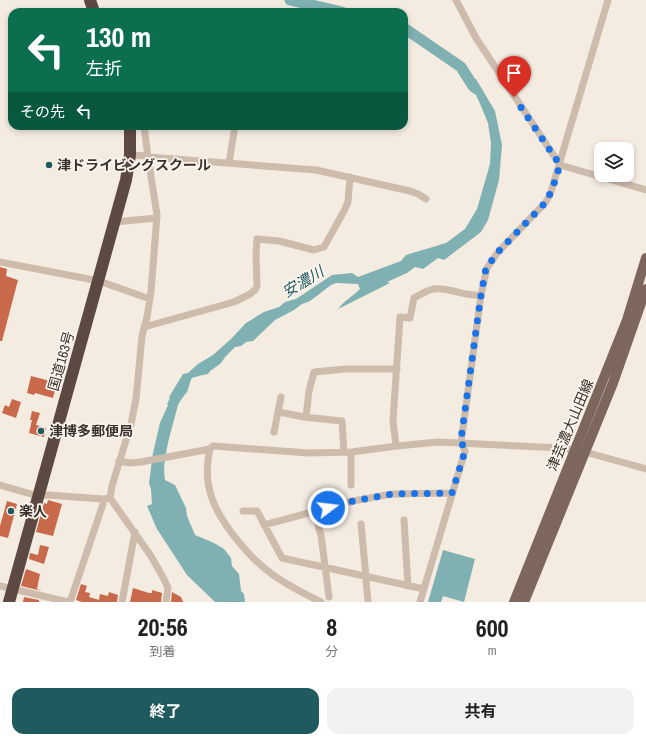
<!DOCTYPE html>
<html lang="ja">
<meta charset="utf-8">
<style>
body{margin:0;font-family:"Archivo Narrow","Noto Sans JP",sans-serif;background:#f2f2f2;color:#222;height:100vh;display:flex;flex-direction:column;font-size:15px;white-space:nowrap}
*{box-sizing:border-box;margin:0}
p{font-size:13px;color:#767676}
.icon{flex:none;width:22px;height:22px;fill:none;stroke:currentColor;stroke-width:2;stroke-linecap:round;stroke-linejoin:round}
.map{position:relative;height:602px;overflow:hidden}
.panel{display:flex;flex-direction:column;background:#fff;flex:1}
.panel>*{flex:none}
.guide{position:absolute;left:8px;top:8px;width:400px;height:122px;border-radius:12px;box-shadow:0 2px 6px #0003;background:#0b6e4f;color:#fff;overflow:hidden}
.tools{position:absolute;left:594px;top:142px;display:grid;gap:8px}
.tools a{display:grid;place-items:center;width:40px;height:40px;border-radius:8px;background:#fff;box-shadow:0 2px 6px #0003;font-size:20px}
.pin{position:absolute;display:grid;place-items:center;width:34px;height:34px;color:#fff;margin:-41px -17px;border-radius:50% 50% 50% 0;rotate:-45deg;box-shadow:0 0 4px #0007}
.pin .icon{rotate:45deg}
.me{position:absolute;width:44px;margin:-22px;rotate:75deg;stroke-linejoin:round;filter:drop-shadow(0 0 3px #0008)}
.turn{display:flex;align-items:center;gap:14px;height:84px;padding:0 12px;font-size:18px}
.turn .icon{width:52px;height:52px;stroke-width:2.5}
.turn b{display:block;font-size:28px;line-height:34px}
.then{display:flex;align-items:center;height:38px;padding:0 12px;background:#0003;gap:8px;font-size:15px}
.eta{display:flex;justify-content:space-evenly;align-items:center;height:68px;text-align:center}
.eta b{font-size:24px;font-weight:700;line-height:28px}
.cta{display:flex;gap:8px;margin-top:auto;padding:8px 12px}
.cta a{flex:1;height:46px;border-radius:12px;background:#1f5a5e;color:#fff;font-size:16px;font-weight:700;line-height:46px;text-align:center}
.cta a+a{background:#f2f2f2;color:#222}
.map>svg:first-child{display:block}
.water{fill:#7fb0b2}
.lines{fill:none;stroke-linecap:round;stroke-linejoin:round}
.river{stroke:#7fb0b2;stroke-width:11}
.building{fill:#c8694b}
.street{stroke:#cdbbac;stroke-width:7}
.primary{stroke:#7d675c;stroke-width:10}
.highway{stroke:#5c4a42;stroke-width:12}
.route{stroke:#1a73e8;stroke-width:7;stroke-dasharray:0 12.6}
.poi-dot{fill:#1f5a5e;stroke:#fbf5ee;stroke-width:1.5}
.labels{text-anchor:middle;stroke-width:3.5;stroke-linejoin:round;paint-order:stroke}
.poi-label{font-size:14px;font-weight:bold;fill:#3b302b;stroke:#fbf5ee;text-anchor:start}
.street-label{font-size:14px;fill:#3b302b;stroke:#fbf5ee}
.water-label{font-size:15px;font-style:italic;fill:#1f5a5e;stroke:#fbf5ee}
</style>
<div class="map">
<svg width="646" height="602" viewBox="0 0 646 602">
<rect width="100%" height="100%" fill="#f4ebe1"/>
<path class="water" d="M 464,69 L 471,79 L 476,79 L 495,111 L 502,145 L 499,180 L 488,220 L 481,232 L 444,260 L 438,258 L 423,269 L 415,267 L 407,273 L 387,282 L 390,283 L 338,309 C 344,301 353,296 360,289 L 358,284 L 336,283 L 331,285 L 310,301 L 302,304 L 294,310 L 275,320 L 253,341 L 246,342 L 241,346 L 235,347 L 226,356 L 220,364 L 210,371 L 208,374 C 202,375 198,376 192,378 C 189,383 189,388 187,392 C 184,396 180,400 178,405 C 173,425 161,461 165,480 L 175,485 L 186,508 L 187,516 L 195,535 L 214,543 L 224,549 L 231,558 L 232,566 L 239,574 L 241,591 L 244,594 L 245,602 L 215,602 L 187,575 L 157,529 L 147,506 L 152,504 L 151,489 L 149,483 L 153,453 L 160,423 L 168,405 L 167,404 L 170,398 L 169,397 L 183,374 L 188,373 L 198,364 L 213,355 L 231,339 L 246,323 L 264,312 L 279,307 L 285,302 L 296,299 L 332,275 L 352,273 L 358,277 L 401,261 L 406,255 L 446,243 L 465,229 L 477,209 L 490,164 L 491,143 L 488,123 L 481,106 L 476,95 L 470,91 Z
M 443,550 L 475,559 L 464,602 L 443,596 L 441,602 L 428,602 Z"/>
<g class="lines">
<path class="river" d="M 290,0 L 342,12
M 404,28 L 461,67 L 473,86"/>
</g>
<path class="building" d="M 0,267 L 7,269 L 6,276 L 18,280 L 2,341 L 0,341 Z
M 31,376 L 50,381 L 49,384 L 56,386 L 53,398 L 35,393 L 34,395 L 27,393 Z
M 12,399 L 21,402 L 16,418 L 2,413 L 5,405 L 9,407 Z
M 32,411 L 40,413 L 36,425 L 46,428 L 44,437 L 29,433 L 32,420 L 30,420 Z
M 48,500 L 62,504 L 53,536 L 36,532 L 44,503 L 47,504 Z
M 7,501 L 17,504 L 8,538 L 0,536 L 0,526 Z
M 40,545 L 49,547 L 44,564 L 29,559 L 30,553 L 38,555 Z
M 26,569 L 40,574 L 37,589 L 42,591 L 21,586 Z
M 81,584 L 87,586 L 85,592 L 90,593 L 89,597 L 99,600 L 100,594 L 108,596 L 109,592 L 118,595 L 117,602 L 82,602 L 76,600 Z
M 133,588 L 149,593 L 152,593 L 152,590 L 162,593 L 161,602 L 130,602 Z
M 172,592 L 181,597 L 183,602 L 171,602 Z
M 24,597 L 39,600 L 39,602 L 23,602 Z"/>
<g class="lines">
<path class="street" d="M 456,0 L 476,38 L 560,165 L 646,190
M 144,126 L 148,157 L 157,215 L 151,292 L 147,317 L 142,336 L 136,399 L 131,424 L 112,486 L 110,498 L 151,556 L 164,579 L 168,588 L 166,602
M 130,155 L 148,156
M 148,157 L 316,170 L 410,191 L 418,194 L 426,199
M 229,163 L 235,126
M 114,222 L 157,218
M 0,262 L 99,281 L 150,299
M 144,327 L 234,302 L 250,294 L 255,290 L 257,286 L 256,256 L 257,239 L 279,241 L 314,250 L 324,247 L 344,211 L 348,202 L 350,177
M 279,412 L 304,417 L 342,421 L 344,452
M 306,417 L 309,391 L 314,372 L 345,369 L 397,369
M 274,432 L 281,397
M 461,443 L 481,295 L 487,268 L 498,252 L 545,203 L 550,195 L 608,0
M 396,446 L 393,421 L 400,317 L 410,318 L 414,298 C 420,295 427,290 434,289 C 449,287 465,297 481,295
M 210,449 C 201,486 215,513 238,541 C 247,552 257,563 268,571 C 284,584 303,593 321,602
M 351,452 L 351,485
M 119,461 L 130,463 L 141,462 L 210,449 L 213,446 L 309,453 L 351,452 L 397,446 L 438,442 L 562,448 L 585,452 L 646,469
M 0,485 L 38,496 L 48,495 L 103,499 L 110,498
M 243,511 L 257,511 L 282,558 L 424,589
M 315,511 C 317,519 318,528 321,535 L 329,597
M 404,520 L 408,586
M 361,524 L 366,577
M 264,525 L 353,501 L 392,494 L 452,493
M 368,577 L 366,581 L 368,601
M 0,586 L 68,602
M 70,602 L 103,504 L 103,499
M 122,602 L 135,532
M 420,602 L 465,451 L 462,444"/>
<path class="primary" d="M 514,602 L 627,320 L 646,258
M 524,602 L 613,383 L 646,289"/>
<path class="highway" d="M 90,0 L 94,12
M 9,602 L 126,180 L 130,155 L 130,126"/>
</g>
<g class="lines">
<path class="route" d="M 328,508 L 353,501 L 392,494 L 452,493 L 465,451 L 463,445 L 461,444 L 461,439 L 481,295 L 486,268 L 498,252 L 545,203 L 552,190 L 560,165 L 514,97"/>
</g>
<g class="poi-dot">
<circle cx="49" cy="165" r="4"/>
<circle cx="41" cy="431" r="4"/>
<circle cx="11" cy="511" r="4"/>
</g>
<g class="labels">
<g class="poi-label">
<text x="57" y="170">津ドライビングスクール</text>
<text x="49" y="436">津博多郵便局</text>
<text x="19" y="516">楽人</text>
</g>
<g class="street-label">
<text transform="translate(61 361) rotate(-74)" y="5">国道163号</text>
<text transform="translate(570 425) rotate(-67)" y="5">津芸濃大山田線</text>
</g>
<g class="water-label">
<text transform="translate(303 282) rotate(-31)" y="5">安濃川</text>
</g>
</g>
</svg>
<div class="tools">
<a><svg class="icon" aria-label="layers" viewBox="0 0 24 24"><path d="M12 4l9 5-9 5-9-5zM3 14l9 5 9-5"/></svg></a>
</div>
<div class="pin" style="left:514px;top:97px;background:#d93025"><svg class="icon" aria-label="arrive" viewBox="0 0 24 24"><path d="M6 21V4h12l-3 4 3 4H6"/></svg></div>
<svg class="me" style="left:328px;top:508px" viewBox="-20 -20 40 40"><circle r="17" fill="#1a73e8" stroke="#fff" stroke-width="3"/><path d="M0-11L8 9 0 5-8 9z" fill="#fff"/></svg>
<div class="guide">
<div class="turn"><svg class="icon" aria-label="left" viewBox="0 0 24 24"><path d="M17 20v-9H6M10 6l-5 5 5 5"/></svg><div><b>130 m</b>左折</div></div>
<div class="then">その先<svg class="icon" aria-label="left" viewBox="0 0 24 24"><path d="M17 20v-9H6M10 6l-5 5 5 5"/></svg></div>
</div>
</div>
<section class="panel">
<div class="eta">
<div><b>20:56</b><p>到着</p></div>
<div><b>8</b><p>分</p></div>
<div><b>600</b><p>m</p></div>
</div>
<div class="cta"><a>終了</a><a>共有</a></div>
</section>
